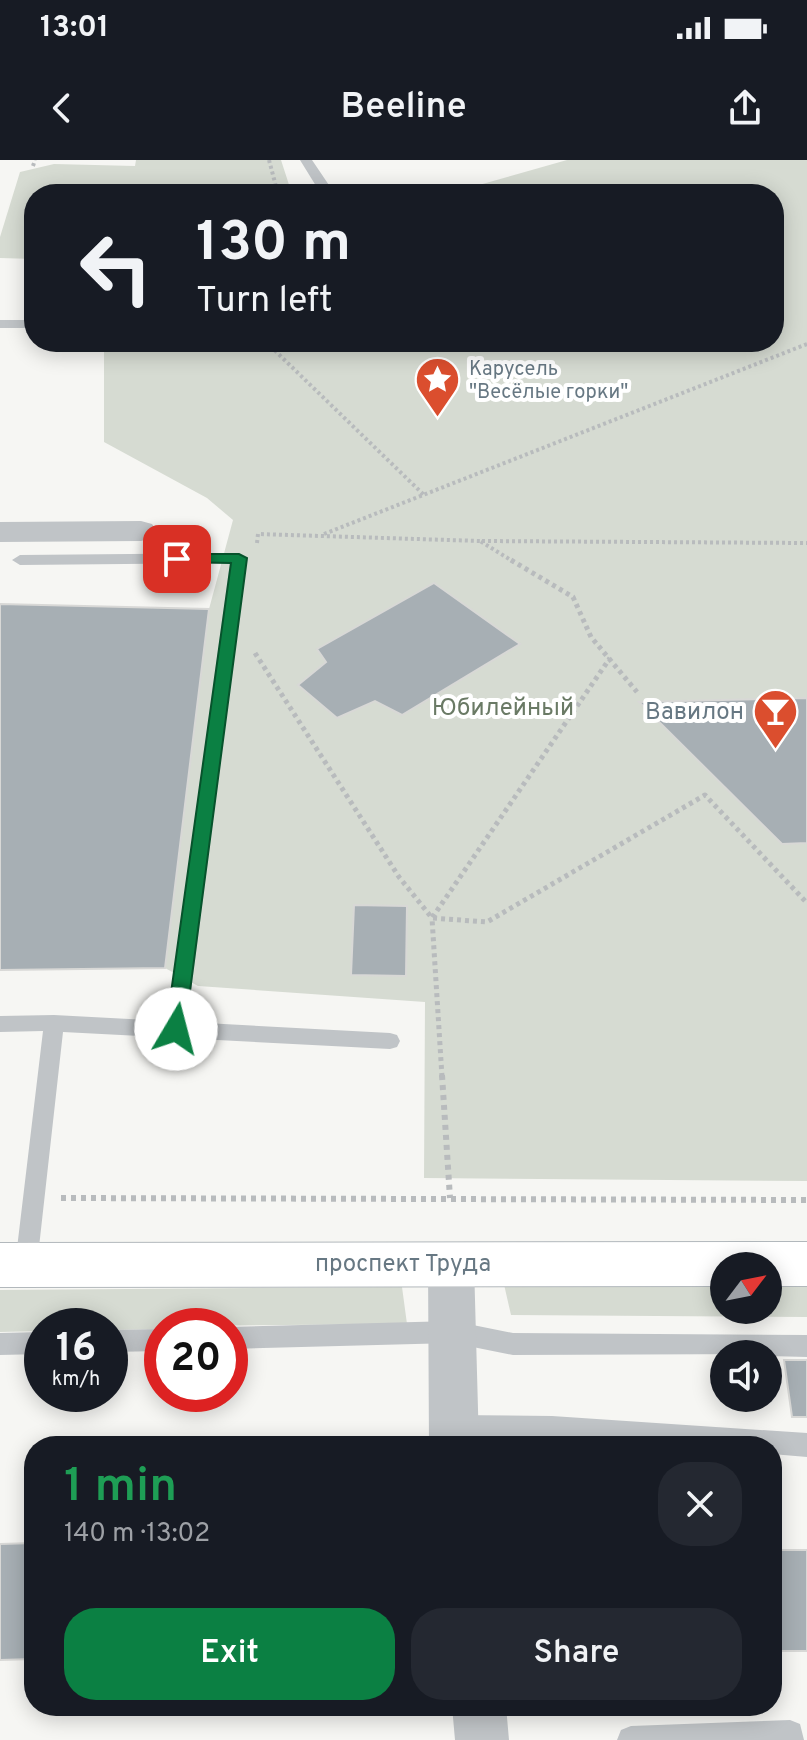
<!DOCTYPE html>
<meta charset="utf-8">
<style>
body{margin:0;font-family:Overpass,sans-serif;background:#242831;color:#f1f3f6;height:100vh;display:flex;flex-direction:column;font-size:30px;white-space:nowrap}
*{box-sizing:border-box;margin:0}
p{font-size:26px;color:#9ea1a6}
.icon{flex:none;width:44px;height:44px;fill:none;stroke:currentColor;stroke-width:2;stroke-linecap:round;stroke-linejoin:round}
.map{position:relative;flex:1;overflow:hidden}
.panel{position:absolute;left:24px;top:1276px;width:758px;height:280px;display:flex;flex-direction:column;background:#171b24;border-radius:32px;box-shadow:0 4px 20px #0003}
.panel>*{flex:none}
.hud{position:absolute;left:24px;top:24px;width:760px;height:168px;border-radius:32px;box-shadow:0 4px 20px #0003;background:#171b24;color:#f1f3f6;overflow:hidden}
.needle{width:52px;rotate:58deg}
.tools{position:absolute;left:710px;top:1092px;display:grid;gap:16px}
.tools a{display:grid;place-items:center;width:72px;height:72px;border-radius:50%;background:#171b24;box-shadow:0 4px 20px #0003;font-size:40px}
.speed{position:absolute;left:24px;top:1148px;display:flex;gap:16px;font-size:40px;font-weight:700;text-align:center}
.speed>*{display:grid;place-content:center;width:104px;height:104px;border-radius:50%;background:#171b24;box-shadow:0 4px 20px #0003;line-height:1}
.speed small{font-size:20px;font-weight:400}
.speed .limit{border:12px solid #d22;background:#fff;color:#111}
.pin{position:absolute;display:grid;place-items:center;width:68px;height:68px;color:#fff;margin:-34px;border-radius:16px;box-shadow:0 4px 12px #0006}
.me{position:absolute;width:88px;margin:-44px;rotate:8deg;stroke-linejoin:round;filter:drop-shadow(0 0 6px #0008)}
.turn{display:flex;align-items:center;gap:28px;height:168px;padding:0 40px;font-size:36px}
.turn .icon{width:104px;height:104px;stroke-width:2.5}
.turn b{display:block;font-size:56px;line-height:68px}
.round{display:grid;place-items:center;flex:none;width:84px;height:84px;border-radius:32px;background:#242831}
.summary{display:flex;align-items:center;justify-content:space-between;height:136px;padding:0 40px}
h1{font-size:48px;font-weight:600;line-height:60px;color:#1e9e55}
.primary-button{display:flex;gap:16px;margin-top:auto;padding:16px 40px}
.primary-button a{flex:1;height:92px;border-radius:32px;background:#0b8043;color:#fff;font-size:32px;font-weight:600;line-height:92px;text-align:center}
.primary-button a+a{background:#242831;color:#f1f3f6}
.status{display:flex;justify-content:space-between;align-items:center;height:56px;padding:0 40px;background:#171b24;direction:ltr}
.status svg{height:22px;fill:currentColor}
header{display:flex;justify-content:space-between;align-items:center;height:104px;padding:0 40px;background:#171b24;font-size:36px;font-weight:600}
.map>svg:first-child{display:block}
.green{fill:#d6dbd2}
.building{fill:#a7afb4;stroke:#d8d8d6;stroke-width:2}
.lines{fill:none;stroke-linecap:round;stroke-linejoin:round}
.secondary-casing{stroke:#b2b8bc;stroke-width:2}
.path-far2{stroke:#b8bbbd;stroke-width:4;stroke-dasharray:3 3;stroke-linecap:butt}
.path-far1{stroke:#b8bbbd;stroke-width:5;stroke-dasharray:4 4;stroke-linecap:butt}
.path{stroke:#b8bbbd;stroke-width:6;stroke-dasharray:5 5;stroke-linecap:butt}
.lane{fill:#c0c4c7;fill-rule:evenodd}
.street{fill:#c0c4c7;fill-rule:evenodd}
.secondary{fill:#fff;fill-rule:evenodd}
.route{fill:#0b8043;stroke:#07532c;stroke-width:2}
.labels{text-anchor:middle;stroke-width:8;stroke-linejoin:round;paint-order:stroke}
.far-poi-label{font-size:20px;fill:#677883;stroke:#fff;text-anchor:start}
.park-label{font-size:24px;fill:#6a7a65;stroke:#fff}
.poi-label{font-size:24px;fill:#677883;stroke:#fff;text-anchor:end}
.street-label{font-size:24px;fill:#677883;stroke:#fff}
</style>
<div class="status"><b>13:01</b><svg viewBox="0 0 49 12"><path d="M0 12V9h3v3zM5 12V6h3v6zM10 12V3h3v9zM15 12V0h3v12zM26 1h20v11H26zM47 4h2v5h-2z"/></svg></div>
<header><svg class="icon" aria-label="back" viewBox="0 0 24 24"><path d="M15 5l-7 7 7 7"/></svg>Beeline<svg class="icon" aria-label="share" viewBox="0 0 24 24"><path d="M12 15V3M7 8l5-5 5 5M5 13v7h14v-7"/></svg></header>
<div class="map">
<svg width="807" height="1580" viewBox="0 0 807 1580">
<rect width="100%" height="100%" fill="#f6f6f3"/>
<path class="green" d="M 136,0 L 281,0 L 292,34 L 34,34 L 34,99 L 0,98 L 0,77 L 20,12 L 54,4 L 135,6 Z
M 567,0 L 807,0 L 807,1021 L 424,1018 L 425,842 L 198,826 L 165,808 L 209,449 L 233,360 L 207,338 L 104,282 L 104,182 L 774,182 L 774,34 L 447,34 Z
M 503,1120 L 724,1122 L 724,1150 L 768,1150 L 768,1122 L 807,1122 L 807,1157 L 511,1155 Z
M 402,1127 L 407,1164 L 162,1166 L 162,1169 L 110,1170 L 110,1166 L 42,1166 L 42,1171 L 0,1172 L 0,1130 Z"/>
<path class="building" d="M 434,423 L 520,484 L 402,555 L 375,541 L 337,558 L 298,525 L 326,502 L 317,489 Z
M 0,444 L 209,449 L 165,808 L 0,810 Z
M 807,538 L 807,683 L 782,684 L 639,542 Z
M 354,745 L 407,746 L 406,816 L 351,815 Z
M 784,1200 L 807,1200 L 807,1257 L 792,1257 Z
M 34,1383 L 34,1499 L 0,1500 L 0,1384 Z
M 772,1390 L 807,1390 L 807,1491 L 772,1491 Z"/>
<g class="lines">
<defs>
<path id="secondary" d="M 807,1082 L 807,1126 L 768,1126 L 768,1106 L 724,1106 L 724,1126 L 0,1127 L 0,1083 Z"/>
</defs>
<use href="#secondary" class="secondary-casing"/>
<path class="path-far2" d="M 269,0 L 278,34
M 33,6 L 35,0
M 266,182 L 424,335
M 324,374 L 807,184
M 257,383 L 258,374 L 480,381
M 514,402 L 480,381 L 807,383"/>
<path class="path-far1" d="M 511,400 L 573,437 L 591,477 L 637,532
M 255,493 L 399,717 L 432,758 L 487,762 L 705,635 L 807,743
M 442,917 L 432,758 L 610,498"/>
<path class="path" d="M 442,915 L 450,1038
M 61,1038 L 807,1040"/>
<path class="lane" d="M 300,0 L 312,0 L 335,34 L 321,34 Z
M 0,160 L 34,160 L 34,168 L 0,168 Z
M 239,393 L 247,398 L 187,862 L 390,873 L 397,875 L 400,881 L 397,887 L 390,889 L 63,872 L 37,1105 L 34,1112 L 26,1115 L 18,1112 L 15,1105 L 43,871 L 0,872 L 0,856 L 54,855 L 167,861 L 230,403 L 20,405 L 12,400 L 20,395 Z
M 453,1161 L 513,1173 L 807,1175 L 807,1197 L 768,1196 L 768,1194 L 513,1195 L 453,1183 L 230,1189 L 230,1167 Z
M 162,1169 L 162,1191 L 110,1192 L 110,1170 Z
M 42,1172 L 42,1194 L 0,1195 L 0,1173 Z
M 452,1255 L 552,1256 L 807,1273 L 807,1297 L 772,1294 L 772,1286 C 665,1286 559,1278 452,1277 L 443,1274 L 440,1266 L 443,1258 Z
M 790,1560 L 800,1564 L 804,1580 L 617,1580 L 621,1570 L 631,1566 Z"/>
<path class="street" d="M 141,361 L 152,364 L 157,371 L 152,378 L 141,381 L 0,382 L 0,362 Z
M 451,1083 L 467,1089 L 474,1103 L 479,1286 L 429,1286 L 428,1103 L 435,1089 Z
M 452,1546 L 506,1546 L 509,1580 L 455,1580 Z"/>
<use href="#secondary" class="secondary"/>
</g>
<path class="route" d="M 177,394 L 239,394 L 247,398 L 185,869 L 182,874 L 169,874 L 166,869 L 231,403 L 172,402 L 172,395 Z"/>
<defs>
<symbol id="sight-pin" viewBox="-11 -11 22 30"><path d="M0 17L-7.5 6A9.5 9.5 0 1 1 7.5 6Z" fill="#db4e2e" stroke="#fff"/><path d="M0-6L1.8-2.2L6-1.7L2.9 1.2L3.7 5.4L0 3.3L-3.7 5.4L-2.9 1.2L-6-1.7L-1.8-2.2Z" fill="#fff"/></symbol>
<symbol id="bar-pin" viewBox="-11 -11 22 30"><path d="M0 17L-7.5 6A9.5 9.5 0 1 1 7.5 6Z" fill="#db4e2e" stroke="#fff"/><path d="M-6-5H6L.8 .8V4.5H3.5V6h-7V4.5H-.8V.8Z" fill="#fff"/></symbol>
</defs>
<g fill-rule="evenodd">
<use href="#sight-pin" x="412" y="194" width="51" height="69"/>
<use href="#bar-pin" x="750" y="526" width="51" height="69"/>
</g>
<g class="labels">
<g class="far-poi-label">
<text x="469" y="215">Карусель<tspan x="469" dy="23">"Весёлые горки"</tspan></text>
</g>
<g class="park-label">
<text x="503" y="555">Юбилейный</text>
</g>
<g class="poi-label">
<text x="744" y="559">Вавилон</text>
</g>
<g class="street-label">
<text x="403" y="1111">проспект Труда</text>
</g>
</g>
</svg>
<div class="tools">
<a><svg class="needle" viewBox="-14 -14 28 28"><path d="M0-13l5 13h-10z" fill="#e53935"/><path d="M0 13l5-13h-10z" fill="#9ea1a6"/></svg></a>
<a><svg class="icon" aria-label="sound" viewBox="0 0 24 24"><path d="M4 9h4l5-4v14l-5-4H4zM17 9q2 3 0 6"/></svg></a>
</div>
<div class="speed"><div>16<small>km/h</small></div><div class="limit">20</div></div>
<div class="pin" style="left:177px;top:399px;background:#d93025"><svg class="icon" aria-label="arrive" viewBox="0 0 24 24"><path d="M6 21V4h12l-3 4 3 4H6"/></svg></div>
<svg class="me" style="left:176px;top:869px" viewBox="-20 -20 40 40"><circle r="19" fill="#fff"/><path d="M0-13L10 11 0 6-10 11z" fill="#0b8043"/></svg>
<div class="hud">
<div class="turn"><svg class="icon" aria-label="left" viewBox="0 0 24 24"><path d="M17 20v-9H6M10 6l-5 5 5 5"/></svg><div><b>130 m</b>Turn left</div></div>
</div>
<section class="panel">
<div class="summary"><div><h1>1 min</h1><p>140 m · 13:02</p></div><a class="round"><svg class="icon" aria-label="close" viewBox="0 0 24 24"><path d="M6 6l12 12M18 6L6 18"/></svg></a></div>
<div class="primary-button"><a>Exit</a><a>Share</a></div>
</section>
</div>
